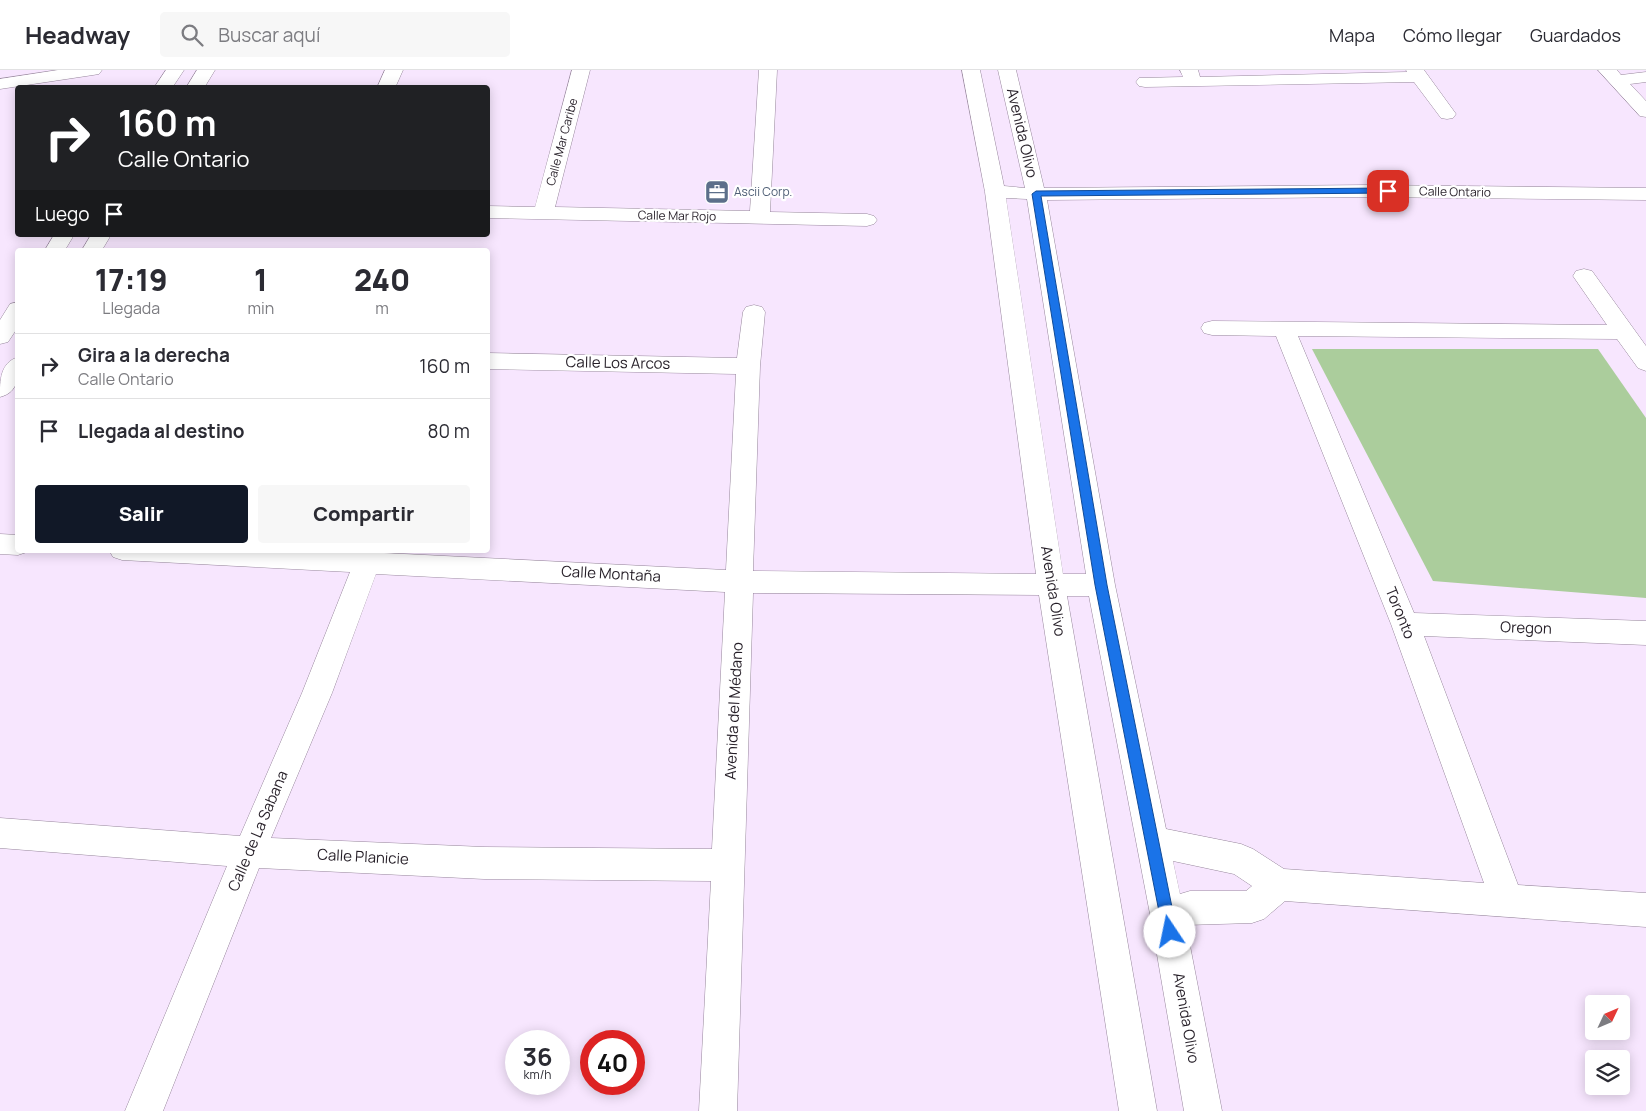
<!DOCTYPE html>
<html lang="es">
<meta charset="utf-8">
<style>
body{margin:0;font-family:Manrope,sans-serif;background:#f7f7f7;color:#2b2b33;height:100vh;display:flex;flex-direction:column;font-size:19px;white-space:nowrap}
*{box-sizing:border-box;margin:0}
p{font-size:16px;color:#7c7c81}
.icon{flex:none;width:28px;height:28px;fill:none;stroke:currentColor;stroke-width:2;stroke-linecap:round;stroke-linejoin:round}
.map{position:relative;flex:1;overflow:hidden}
.drawer{position:absolute;left:15px;top:178px;width:475px;height:305px;display:flex;flex-direction:column;background:#fff;border-radius:5px;box-shadow:0 2px 12px #0003}
.drawer>*{flex:none}
.banner{position:absolute;left:15px;top:15px;width:475px;height:152px;border-radius:5px;box-shadow:0 2px 12px #0003;background:#202124;color:#fff;overflow:hidden}
.needle{width:32px;rotate:46deg}
.fabs{position:absolute;left:1585px;top:925px;display:grid;gap:10px}
.fabs a{display:grid;place-items:center;width:45px;height:45px;border-radius:5px;background:#fff;box-shadow:0 2px 12px #0003;font-size:25px}
.speed{position:absolute;left:505px;top:960px;display:flex;gap:10px;font-size:25px;font-weight:700;text-align:center}
.speed>*{display:grid;place-content:center;width:65px;height:65px;border-radius:50%;background:#fff;box-shadow:0 2px 12px #0003;line-height:1}
.speed small{font-size:12px;font-weight:400}
.speed .limit{border:8px solid #d22;background:#fff;color:#111}
.pin{position:absolute;display:grid;place-items:center;width:42px;height:42px;color:#fff;margin:-21px;border-radius:10px;box-shadow:0 2px 8px #0006}
.me{position:absolute;width:55px;margin:-28px;rotate:349deg;stroke-linejoin:round;filter:drop-shadow(0 0 4px #0008)}
.turn{display:flex;align-items:center;gap:18px;height:105px;padding:0 20px;font-size:22px}
.turn .icon{width:65px;height:65px;stroke-width:2.5}
.turn b{display:block;font-size:35px;line-height:42px}
.then{display:flex;align-items:center;height:48px;padding:0 20px;background:#0003;gap:10px;font-size:19px}
.eta{display:flex;justify-content:space-evenly;align-items:center;height:85px;text-align:center}
.eta b{font-size:30px;font-weight:800;line-height:35px}
.primary-button{display:flex;gap:10px;margin-top:auto;padding:10px 20px}
.primary-button a{flex:1;height:58px;border-radius:5px;background:#111827;color:#fff;font-size:20px;font-weight:800;line-height:58px;text-align:center}
.primary-button a+a{background:#f7f7f7;color:#2b2b33}
ul{padding:0;list-style:none}
li{display:flex;align-items:center;gap:15px;height:65px;padding:0 20px;border-top:1px solid #e1e1e2}
li div{flex:1}
li b{display:block;font-size:19px}
li em{font-style:normal}
header{display:flex;align-items:center;gap:30px;box-sizing:border-box;height:70px;padding:0 25px;background:#fff;border-bottom:1px solid #e1e1e2}
header strong{font-size:24px}
nav{display:flex;gap:28px;margin-inline-start:auto;font-size:18px}
.search{width:350px;height:45px;background:#f7f7f7;display:flex;align-items:center;gap:12px;box-sizing:border-box;padding:0 18px;border-radius:5px;color:#7c7c81;font-size:19px}
.map>svg:first-child{display:block}
.green{fill:#abcd9c}
.lines{fill:none;stroke-linecap:round;stroke-linejoin:round}
.minor-casing{stroke:#97879c;stroke-width:1}
.minor{fill:#fff;fill-rule:evenodd}
.route{fill:#1a73e8;stroke:#114b97}
.labels{text-anchor:middle;stroke-width:4.5;stroke-linejoin:round;paint-order:stroke}
.far-street-label{font-size:12px;fill:#251e27;stroke:#fff}
.far-service-label{font-size:12px;fill:#4e5e75;stroke:#fff;text-anchor:start}
.street-label{font-size:15px;fill:#251e27;stroke:#fff}
</style>
<header>
<strong>Headway</strong>
<div class="search"><svg class="icon" aria-label="search" viewBox="0 0 24 24"><circle cx="10" cy="10" r="6"/><path d="M15 15l6 6"/></svg>Buscar aquí</div>
<nav><a>Mapa</a><a>Cómo llegar</a><a>Guardados</a></nav>
</header>
<div class="map">
<svg width="1646" height="1041" viewBox="0 0 1646 1041">
<rect width="100%" height="100%" fill="#f7e6fe"/>
<path class="green" d="M 1312,279 L 1598,279 L 1646,348 L 1646,528 L 1433,511 Z"/>
<g class="lines">
<defs>
<path id="minor" d="M 58,0 L 102,0 L 99,4 L 93,5 L 0,19 L 0,9 Z
M 166,0 L 184,0 L 172,18 L 154,18 Z
M 197,0 L 215,0 L 204,18 L 186,18 Z
M 385,0 L 403,0 L 395,18 L 377,18 Z
M 572,0 L 590,0 L 555,137 L 750,141 L 759,0 L 777,0 L 770,142 L 867,144 L 874,146 L 877,150 L 874,154 L 867,156 L 488,148 L 488,136 L 535,137 Z
M 962,0 L 980,0 L 1004,116 L 1025,118 L 998,0 L 1016,0 L 1044,118 L 1368,115 L 1646,118 L 1646,130 L 1368,127 L 1047,130 L 1115,515 L 1166,759 L 1241,774 L 1253,779 L 1284,799 L 1484,813 L 1391,554 L 1276,266 L 1212,265 L 1204,263 L 1201,258 L 1204,253 L 1212,251 L 1607,255 L 1573,206 L 1576,201 L 1584,199 L 1592,201 L 1646,276 L 1646,301 L 1638,298 L 1617,269 L 1298,266 L 1414,543 L 1646,551 L 1646,575 L 1424,566 L 1518,815 L 1646,823 L 1646,857 L 1285,831 L 1264,849 L 1252,853 L 1186,855 L 1222,1041 L 1184,1041 L 1150,844 L 1089,526 L 1067,526 L 1157,1041 L 1119,1041 L 1039,525 L 753,523 L 737,1041 L 699,1041 L 711,811 L 484,809 L 259,798 L 163,1041 L 125,1041 L 227,796 L 0,778 L 0,748 L 240,766 L 302,623 L 350,502 L 122,490 L 113,487 L 109,480 L 358,482 L 359,480 L 385,480 L 384,483 L 726,500 L 736,304 L 488,299 L 488,283 L 737,288 L 743,242 L 746,237 L 754,235 L 762,237 L 765,242 L 760,296 L 753,501 L 1036,504 L 985,122 ZM 1006,128 L 1027,129 L 1086,504 L 1063,504 ZM 376,504 L 725,522 L 712,779 L 484,777 L 271,768 L 332,623 ZM 1173,791 L 1234,804 L 1252,816 L 1246,821 L 1190,821 L 1180,824 Z
M 1180,0 L 1198,0 L 1200,7 L 1407,2 L 1406,0 L 1424,0 L 1456,44 L 1453,48 L 1447,49 L 1441,48 L 1414,12 L 1145,17 L 1139,16 L 1136,12 L 1139,8 L 1183,7 Z
M 1598,0 L 1617,0 L 1621,5 L 1646,2 L 1646,12 L 1630,14 L 1646,31 L 1646,47 L 1640,46 Z
M 54,165 L 74,165 L 65,180 L 45,180 Z
M 91,165 L 111,165 L 102,180 L 82,180 Z
M 18,232 L 18,257 L 8,272 L 0,274 L 0,250 L 10,234 Z
M 18,287 C 18,305 20,322 0,327 C 0,310 0,293 18,287 Z
M 0,464 L 18,465 L 18,480 L 29,480 L 27,482 L 18,485 L 0,484 Z"/>
</defs>
<use href="#minor" class="minor-casing"/>
<use href="#minor" class="minor"/>
</g>
<path class="route" d="M 1388,118 L 1391,119 L 1391,123 L 1041,126 L 1107,515 L 1177,862 L 1175,866 L 1170,868 L 1165,866 L 1163,862 L 1095,515 L 1032,124 L 1036,121 Z"/>
<defs>
<symbol id="office-square" viewBox="-11 -11 22 22"><rect x="-9" y="-9" width="18" height="18" rx="4" fill="#5c6f8a" stroke="#fff"/><path d="M-6-3h4V-5.5h4V-3h4V5H-6ZM-1-4.5V-3h2v-1.5ZM-6 0V1H6V0Z" fill="#fff"/></symbol>
</defs>
<g fill-rule="evenodd">
<use href="#office-square" x="703" y="108" width="28" height="28"/>
</g>
<g class="labels">
<g class="far-street-label">
<text transform="translate(562 72) rotate(-75)" y="4">Calle Mar Caribe</text>
<text transform="translate(1455 122) rotate(1)" y="4">Calle Ontario</text>
<text transform="translate(677 146) rotate(1)" y="4">Calle Mar Rojo</text>
</g>
<g class="far-service-label">
<text x="734" y="126">Ascii Corp.</text>
</g>
<g class="street-label">
<text transform="translate(1022 63) rotate(77)" y="5">Avenida Olivo</text>
<text transform="translate(618 293) rotate(1)" y="5">Calle Los Arcos</text>
<text transform="translate(611 504) rotate(3)" y="5">Calle Montaña</text>
<text transform="translate(1053 521) rotate(81)" y="5">Avenida Olivo</text>
<text transform="translate(1400 543) rotate(68)" y="5">Toronto</text>
<text transform="translate(1526 558) rotate(2)" y="5">Oregon</text>
<text transform="translate(734 641) rotate(-87)" y="5">Avenida del Médano</text>
<text transform="translate(258 761) rotate(-67)" y="5">Calle de La Sabana</text>
<text transform="translate(363 787) rotate(3)" y="5">Calle Planicie</text>
<text transform="translate(1186 948) rotate(80)" y="5">Avenida Olivo</text>
</g>
</g>
</svg>
<div class="fabs">
<a><svg class="needle" viewBox="-14 -14 28 28"><path d="M0-13l5 13h-10z" fill="#e53935"/><path d="M0 13l5-13h-10z" fill="#7c7c81"/></svg></a>
<a><svg class="icon" aria-label="layers" viewBox="0 0 24 24"><path d="M12 4l9 5-9 5-9-5zM3 14l9 5 9-5"/></svg></a>
</div>
<div class="speed"><div>36<small>km/h</small></div><div class="limit">40</div></div>
<div class="pin" style="left:1388px;top:121px;background:#d93025"><svg class="icon" aria-label="arrive" viewBox="0 0 24 24"><path d="M6 21V4h12l-3 4 3 4H6"/></svg></div>
<svg class="me" style="left:1170px;top:862px" viewBox="-20 -20 40 40"><circle r="19" fill="#fff"/><path d="M0-13L10 11 0 6-10 11z" fill="#1a73e8"/></svg>
<div class="banner">
<div class="turn"><svg class="icon" aria-label="right" viewBox="0 0 24 24"><path d="M7 20v-9h11M14 6l5 5-5 5"/></svg><div><b>160 m</b>Calle Ontario</div></div>
<div class="then">Luego<svg class="icon" aria-label="arrive" viewBox="0 0 24 24"><path d="M6 21V4h12l-3 4 3 4H6"/></svg></div>
</div>
<section class="drawer">
<div class="eta">
<div><b>17:19</b><p>Llegada</p></div>
<div><b>1</b><p>min</p></div>
<div><b>240</b><p>m</p></div>
</div>
<ul>
<li><svg class="icon" aria-label="right" viewBox="0 0 24 24"><path d="M7 20v-9h11M14 6l5 5-5 5"/></svg><div><b>Gira a la derecha</b><p>Calle Ontario</p></div><em>160 m</em></li>
<li><svg class="icon" aria-label="arrive" viewBox="0 0 24 24"><path d="M6 21V4h12l-3 4 3 4H6"/></svg><div><b>Llegada al destino</b></div><em>80 m</em></li>
</ul>
<div class="primary-button"><a>Salir</a><a>Compartir</a></div>
</section>
</div>
